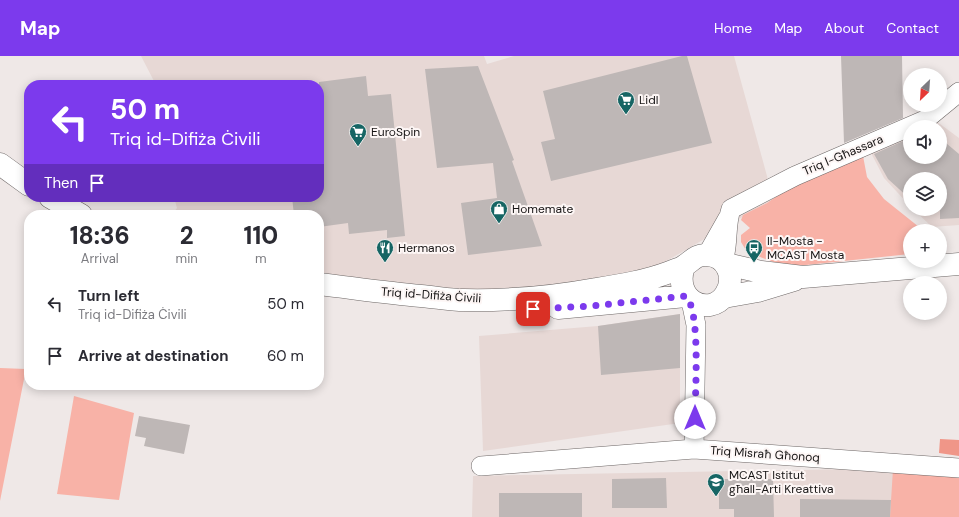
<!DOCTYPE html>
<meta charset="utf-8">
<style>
body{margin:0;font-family:"DM Sans",sans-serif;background:#f2f2f3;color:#2b2b33;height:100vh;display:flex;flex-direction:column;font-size:15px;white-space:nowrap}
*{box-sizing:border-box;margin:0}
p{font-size:13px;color:#7c7c81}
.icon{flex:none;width:22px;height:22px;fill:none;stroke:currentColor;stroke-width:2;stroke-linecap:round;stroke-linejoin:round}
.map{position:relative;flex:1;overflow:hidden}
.side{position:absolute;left:24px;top:154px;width:300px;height:180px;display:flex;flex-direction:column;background:#fff;border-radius:16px;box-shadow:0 2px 10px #0003}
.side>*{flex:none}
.hud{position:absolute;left:24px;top:24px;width:300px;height:122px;border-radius:16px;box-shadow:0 2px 10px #0003;background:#7c3aed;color:#fff;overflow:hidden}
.needle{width:26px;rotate:205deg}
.fabs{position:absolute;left:903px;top:12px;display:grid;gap:8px}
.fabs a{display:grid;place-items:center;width:44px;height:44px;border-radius:50%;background:#fff;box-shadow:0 2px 10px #0003;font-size:20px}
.pin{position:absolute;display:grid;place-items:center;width:34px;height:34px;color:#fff;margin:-17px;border-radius:8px;box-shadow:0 2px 6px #0006}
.me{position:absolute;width:44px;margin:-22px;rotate:0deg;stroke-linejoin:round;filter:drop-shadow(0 0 3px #0008)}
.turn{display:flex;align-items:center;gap:14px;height:84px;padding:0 20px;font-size:18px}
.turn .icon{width:52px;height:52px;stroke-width:2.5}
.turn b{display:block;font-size:28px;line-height:34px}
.then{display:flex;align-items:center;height:38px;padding:0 20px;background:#0003;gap:8px;font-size:15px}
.eta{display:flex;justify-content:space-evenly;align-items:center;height:68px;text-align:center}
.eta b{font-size:24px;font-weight:800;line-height:28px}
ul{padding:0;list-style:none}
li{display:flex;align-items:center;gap:12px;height:52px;padding:0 20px}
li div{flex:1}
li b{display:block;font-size:15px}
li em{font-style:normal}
header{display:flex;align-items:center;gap:24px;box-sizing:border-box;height:56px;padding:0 20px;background:#7c3aed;color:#fff}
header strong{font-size:19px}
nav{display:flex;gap:22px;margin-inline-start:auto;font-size:14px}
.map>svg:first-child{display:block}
.built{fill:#e7d8d5}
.green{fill:#f8b2a7}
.forest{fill:#f09688}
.building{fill:#beb7b6}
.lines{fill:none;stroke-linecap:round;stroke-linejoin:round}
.minor-casing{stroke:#6d6766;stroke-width:20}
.secondary-casing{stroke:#6d6766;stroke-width:23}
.minor{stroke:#fff;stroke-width:19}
.secondary{stroke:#fff;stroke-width:22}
.route{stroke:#7c3aed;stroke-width:7;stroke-dasharray:0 12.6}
.labels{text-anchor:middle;stroke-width:4;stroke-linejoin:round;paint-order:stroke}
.poi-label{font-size:12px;fill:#161414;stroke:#fdf6f5;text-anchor:start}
.street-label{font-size:12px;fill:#161414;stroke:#fdf6f5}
</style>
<header>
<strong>Map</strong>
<nav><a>Home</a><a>Map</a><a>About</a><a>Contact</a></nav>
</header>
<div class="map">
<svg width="959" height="461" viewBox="0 0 959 461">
<rect width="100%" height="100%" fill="#efe8e7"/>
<path class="built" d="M 141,0 L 484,0 L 487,8 L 514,0 L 734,0 L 767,120 L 772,144 L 637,222 L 442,239 L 319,219 L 319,159 L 172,159 L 177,152 L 174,141 L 319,141 L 319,29 L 156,29 Z
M 932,62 L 959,82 L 959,169 L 932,171 L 913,153 L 940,153 L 940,123 L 910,123 L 910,150 L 884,122 L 870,95 L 910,76 L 910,101 L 940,101 L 940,71 L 921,71 Z
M 680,258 L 680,367 L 483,395 L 479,280 L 598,270 Z
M 906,412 L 959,461 L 472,461 L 473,420 Z"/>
<path class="green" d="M 863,100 L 867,121 L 884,143 L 924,175 L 910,175 L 910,198 L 787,211 L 747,196 L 741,186 L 741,179 L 750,172 L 741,164 L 743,159 L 767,147 L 800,124 Z
M 0,312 L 26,313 L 0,445 Z
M 74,340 L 134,357 L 119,444 L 57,438 Z
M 893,413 L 959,419 L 959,461 L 890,461 Z"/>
<path class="forest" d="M 940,383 L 959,384 L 959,400 L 939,397 Z"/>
<path class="building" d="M 682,0 L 687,0 L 712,87 L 551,125 L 541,86 L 555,83 L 543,35 Z
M 841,0 L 902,0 L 903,62 L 844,87 Z
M 478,10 L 514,104 L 512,105 L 542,190 L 468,199 L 461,147 L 497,142 L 493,107 L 437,112 L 425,13 Z
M 366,20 L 368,40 L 391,38 L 405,180 L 387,182 L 387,174 L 349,178 L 348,167 L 319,171 L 319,159 L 294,159 L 292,141 L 319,141 L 319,26 Z
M 940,82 L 959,98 L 959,162 L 940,163 L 940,123 L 910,123 L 910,143 L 888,123 L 874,98 L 903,85 L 903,89 L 910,86 L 910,101 L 940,101 Z
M 680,258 L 680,312 L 601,319 L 598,270 Z
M 139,360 L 190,369 L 184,398 L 144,390 L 146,382 L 135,380 Z
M 666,422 L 667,452 L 612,452 L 612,423 Z
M 719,423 L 773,423 L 774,461 L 734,461 L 734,453 L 719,453 Z
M 499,437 L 582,437 L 582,461 L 499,461 Z
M 800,443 L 891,444 L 890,461 L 800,461 Z"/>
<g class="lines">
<defs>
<path id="minor" d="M 707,199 L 728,162
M 723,205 C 729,188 725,171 731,153 L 795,120 L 925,64 L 959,36
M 691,245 L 696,269 L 694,393 L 959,412
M 481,410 L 694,393"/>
<path id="secondary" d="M 0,108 L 29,129
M 50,141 L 81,159
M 726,208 L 761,216 L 803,221 L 959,208
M 319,228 C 353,232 387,237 421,240 C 435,241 450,244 464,244 C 508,245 552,241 596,233 C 622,229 646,225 670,216 C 674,214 680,213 684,210 C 692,205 696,198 707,199 C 728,200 736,223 725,239 C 709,262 672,244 684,210
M 724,241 L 758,235 L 794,224
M 558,252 L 686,240"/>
</defs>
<use href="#minor" class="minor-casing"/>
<use href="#secondary" class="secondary-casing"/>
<use href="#minor" class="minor"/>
<use href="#secondary" class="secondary"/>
</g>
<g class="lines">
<path class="route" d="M 533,253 L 591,250 L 686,240 C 701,256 695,337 695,362"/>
</g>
<defs>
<symbol id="supermarket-pin" viewBox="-11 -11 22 30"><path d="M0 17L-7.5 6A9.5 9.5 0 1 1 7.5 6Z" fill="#166564" stroke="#fdf6f5"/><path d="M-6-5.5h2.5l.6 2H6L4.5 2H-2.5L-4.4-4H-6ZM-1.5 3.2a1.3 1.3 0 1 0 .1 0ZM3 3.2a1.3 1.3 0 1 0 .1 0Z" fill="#fff"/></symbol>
<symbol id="shop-pin" viewBox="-11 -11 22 30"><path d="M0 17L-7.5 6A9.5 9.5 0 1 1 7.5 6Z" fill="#166564" stroke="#fdf6f5"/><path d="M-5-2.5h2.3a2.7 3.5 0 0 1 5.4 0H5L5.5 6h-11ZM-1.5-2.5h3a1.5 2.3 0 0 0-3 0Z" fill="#fff"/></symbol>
<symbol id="restaurant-pin" viewBox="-11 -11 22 30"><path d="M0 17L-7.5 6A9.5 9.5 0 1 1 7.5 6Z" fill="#166564" stroke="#fdf6f5"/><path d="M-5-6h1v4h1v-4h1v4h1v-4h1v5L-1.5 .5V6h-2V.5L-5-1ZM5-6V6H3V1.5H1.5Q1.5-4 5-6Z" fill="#fff"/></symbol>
<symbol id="bus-pin" viewBox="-11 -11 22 30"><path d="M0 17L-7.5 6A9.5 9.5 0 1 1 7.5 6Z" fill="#166564" stroke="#fdf6f5"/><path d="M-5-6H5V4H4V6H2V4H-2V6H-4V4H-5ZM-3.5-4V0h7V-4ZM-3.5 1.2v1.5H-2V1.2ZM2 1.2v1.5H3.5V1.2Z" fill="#fff"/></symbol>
<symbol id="school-pin" viewBox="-11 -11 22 30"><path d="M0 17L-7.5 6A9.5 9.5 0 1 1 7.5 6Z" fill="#166564" stroke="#fdf6f5"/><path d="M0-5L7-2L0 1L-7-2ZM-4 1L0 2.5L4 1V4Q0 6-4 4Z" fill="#fff"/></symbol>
</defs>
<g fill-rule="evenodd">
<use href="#supermarket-pin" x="616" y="34" width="20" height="27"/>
<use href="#supermarket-pin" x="348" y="66" width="20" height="27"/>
<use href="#shop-pin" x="489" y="143" width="20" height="27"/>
<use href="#restaurant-pin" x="375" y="182" width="20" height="27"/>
<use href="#bus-pin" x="744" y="182" width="20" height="27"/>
<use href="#school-pin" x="706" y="416" width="20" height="27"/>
</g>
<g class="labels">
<g class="poi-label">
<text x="639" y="48">Lidl</text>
<text x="371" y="80">EuroSpin</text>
<text x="512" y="157">Homemate</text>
<text x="767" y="189">Il-Mosta -<tspan x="767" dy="14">MCAST Mosta</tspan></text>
<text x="398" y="196">Hermanos</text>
<text x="729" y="423">MCAST Istitut<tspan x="729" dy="14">għall-Arti Kreattiva</tspan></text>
</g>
<g class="street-label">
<text transform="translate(843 99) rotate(-23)" y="4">Triq l-Għassara</text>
<text transform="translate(431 239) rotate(4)" y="4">Triq id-Difiża Ċivili</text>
<text transform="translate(765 398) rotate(4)" y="4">Triq Misraħ Għonoq</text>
</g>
</g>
</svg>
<div class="fabs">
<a><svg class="needle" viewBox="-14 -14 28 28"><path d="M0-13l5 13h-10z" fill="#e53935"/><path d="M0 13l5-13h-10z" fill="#7c7c81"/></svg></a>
<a><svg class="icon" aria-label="sound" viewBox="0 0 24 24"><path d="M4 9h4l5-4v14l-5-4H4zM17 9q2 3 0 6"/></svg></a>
<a><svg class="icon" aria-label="layers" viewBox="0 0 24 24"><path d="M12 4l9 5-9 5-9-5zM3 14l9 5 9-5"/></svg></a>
<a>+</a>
<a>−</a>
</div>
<div class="pin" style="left:533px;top:253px;background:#d93025"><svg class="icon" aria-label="arrive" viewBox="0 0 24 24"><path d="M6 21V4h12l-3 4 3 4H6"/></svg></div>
<svg class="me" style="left:695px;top:362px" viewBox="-20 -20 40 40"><circle r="19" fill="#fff"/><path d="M0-13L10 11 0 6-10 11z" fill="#7c3aed"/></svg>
<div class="hud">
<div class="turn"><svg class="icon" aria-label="left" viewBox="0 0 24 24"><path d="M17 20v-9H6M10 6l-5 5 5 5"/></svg><div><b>50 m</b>Triq id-Difiża Ċivili</div></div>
<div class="then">Then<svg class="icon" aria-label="arrive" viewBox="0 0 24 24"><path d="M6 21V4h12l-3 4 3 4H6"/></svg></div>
</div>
<section class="side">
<div class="eta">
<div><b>18:36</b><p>Arrival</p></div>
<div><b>2</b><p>min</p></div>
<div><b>110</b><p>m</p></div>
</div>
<ul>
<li><svg class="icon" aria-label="left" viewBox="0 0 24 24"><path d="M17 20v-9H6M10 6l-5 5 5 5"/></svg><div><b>Turn left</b><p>Triq id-Difiża Ċivili</p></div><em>50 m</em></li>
<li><svg class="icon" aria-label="arrive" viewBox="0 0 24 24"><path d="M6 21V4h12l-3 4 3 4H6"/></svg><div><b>Arrive at destination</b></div><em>60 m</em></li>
</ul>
</section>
</div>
